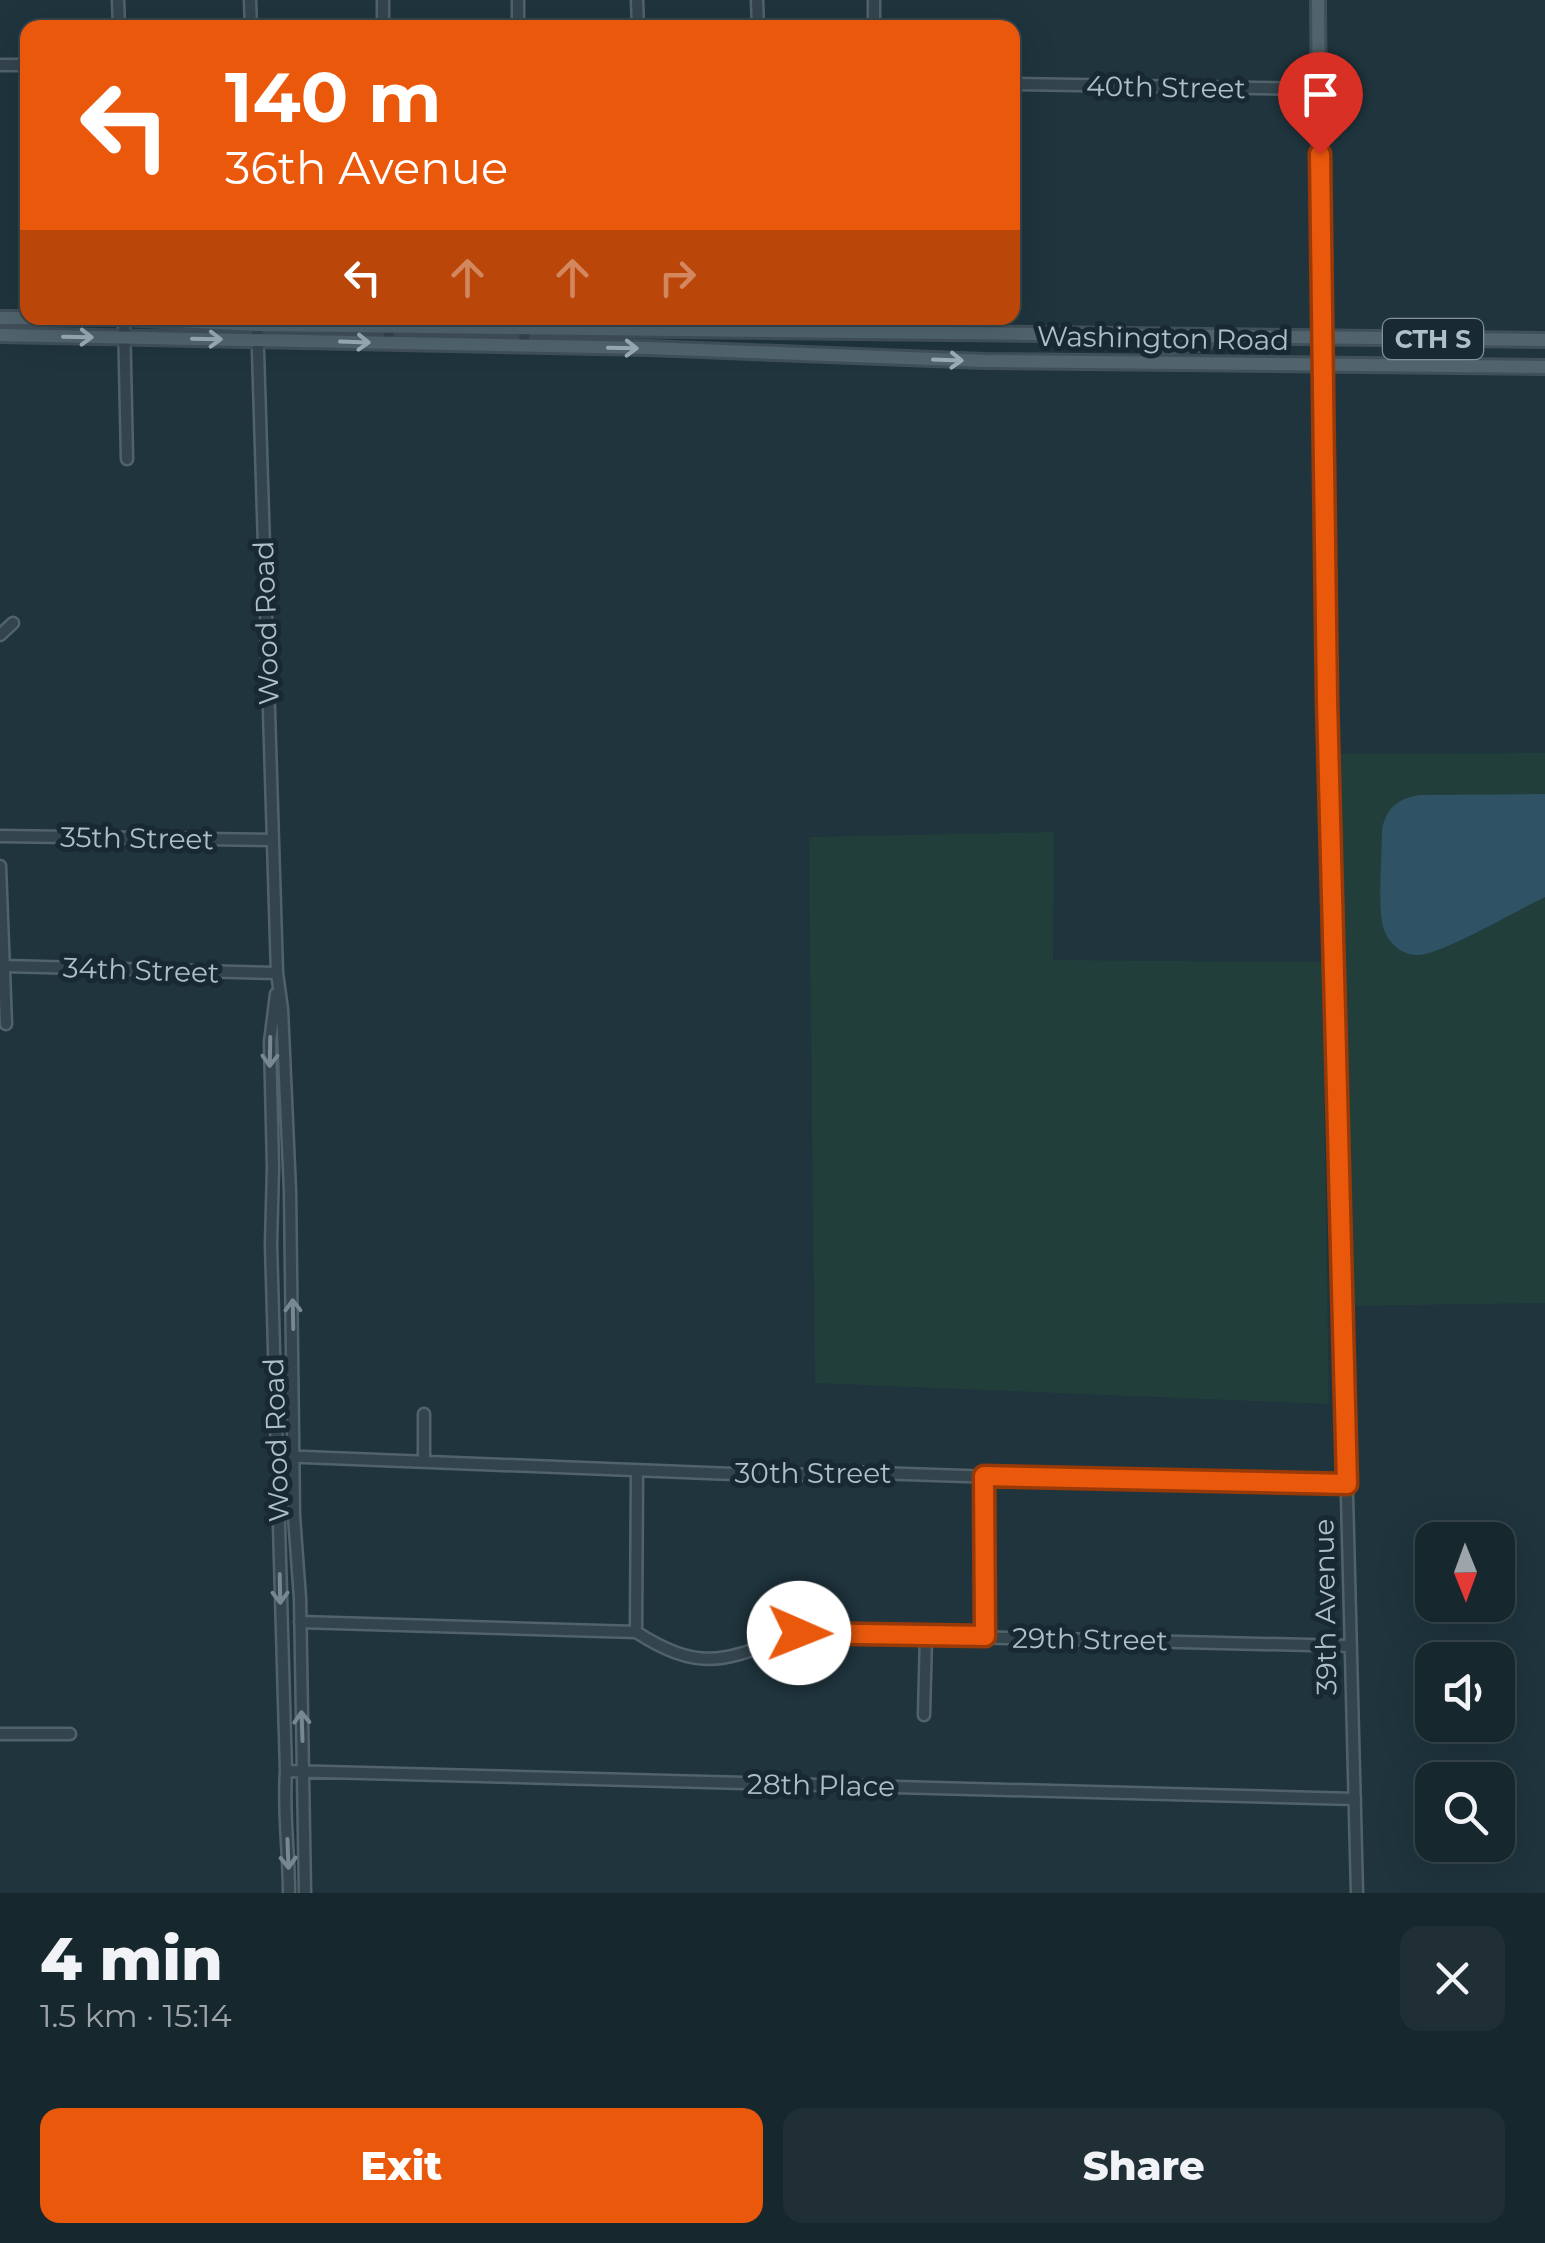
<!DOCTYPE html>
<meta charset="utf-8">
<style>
body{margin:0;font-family:Montserrat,sans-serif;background:#202f36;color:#f1f3f6;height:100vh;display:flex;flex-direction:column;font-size:38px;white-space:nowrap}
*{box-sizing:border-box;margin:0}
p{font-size:32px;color:#9ea5aa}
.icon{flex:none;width:55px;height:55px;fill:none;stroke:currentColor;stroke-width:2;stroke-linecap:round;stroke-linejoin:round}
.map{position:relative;height:1893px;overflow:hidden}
.side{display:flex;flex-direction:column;background:#17272e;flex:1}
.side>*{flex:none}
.hud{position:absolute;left:20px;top:20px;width:1000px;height:305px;border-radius:20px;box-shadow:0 10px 40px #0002,0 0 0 2px #36444a;background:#ea580c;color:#fff;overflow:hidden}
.needle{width:65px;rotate:179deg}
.buttons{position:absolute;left:1415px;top:1522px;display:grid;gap:20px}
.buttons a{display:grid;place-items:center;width:100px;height:100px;border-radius:20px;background:#17272e;box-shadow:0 10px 40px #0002,0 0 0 2px #36444a;font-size:50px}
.pin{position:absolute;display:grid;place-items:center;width:85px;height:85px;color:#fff;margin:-102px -42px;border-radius:50% 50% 50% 0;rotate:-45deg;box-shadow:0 0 10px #0007}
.pin .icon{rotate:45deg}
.me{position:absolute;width:110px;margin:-55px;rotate:91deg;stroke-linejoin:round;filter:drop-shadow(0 0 8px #0008)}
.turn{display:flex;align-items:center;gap:35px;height:210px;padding:0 40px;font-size:45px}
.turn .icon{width:130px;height:130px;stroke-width:2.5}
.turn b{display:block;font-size:70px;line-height:85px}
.lanes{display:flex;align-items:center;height:95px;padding:0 40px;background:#0003;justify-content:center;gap:50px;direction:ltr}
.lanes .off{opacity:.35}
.round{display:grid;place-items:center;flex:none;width:105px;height:105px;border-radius:20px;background:#202f36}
.head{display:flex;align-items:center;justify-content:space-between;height:170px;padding:0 40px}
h1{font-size:60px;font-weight:800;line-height:75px}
.cta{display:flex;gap:20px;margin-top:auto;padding:20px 40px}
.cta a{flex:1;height:115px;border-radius:20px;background:#ea580c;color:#fff;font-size:40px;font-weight:800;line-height:115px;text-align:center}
.cta a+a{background:#202f36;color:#f1f3f6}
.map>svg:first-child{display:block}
.green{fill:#213e3a}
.water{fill:#2f5364}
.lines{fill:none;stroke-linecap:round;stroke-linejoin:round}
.minor-casing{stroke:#51626a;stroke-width:15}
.major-casing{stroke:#405059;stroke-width:18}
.minor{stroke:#34444d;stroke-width:10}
.major{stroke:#51646d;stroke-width:12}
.oneway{stroke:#9badb7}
.oneway2{stroke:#778891}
.route-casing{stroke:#983908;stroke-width:25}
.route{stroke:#ea580c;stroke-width:18}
.labels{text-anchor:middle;stroke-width:10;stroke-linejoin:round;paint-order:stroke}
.shield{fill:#192931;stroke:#81929b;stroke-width:2.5}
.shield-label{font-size:25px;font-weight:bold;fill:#aebfc9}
.street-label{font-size:28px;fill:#aebfc9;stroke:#192931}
</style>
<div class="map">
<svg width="1545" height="1893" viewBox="0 0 1545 1893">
<rect width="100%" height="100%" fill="#1f343d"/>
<path class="green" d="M 1545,753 L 1545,1303 L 1349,1306 L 1340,754 Z
M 1054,832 L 1053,960 L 1322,962 L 1329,1404 L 815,1383 L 809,837 Z"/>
<path class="water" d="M 1545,794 L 1545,897 C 1518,910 1444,953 1419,955 C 1400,956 1385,940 1382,922 C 1378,893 1382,859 1382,830 C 1386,808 1398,798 1420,795 Z"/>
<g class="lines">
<defs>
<path id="minor" d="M 118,0 L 119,28
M 250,0 L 251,28
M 383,0 L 383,28
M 518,0 L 518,28
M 637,0 L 638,28
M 757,0 L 758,28
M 874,0 L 874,28
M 0,65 L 28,65
M 1012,84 L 1319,89
M 124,318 L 127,459
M 257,318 L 277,973 L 282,1009 L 290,1190 L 294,1516 L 300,1598 L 305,1893
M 388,318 L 389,343
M 523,318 L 525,346
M 1321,366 L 1327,700 L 1357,1893
M 0,635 L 13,623
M 0,836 L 273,840
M 0,866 L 6,1024
M 5,966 L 277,973
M 276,994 L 270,1042 L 273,1167 L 271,1244 L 286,1771 C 283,1812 289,1852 289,1893
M 424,1414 L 424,1462
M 279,1456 L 782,1476 L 845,1472 L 1140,1482 L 1347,1484
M 984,1476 L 985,1636
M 300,1622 L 636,1632 C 705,1676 729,1658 799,1633 L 1351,1646
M 636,1632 L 637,1470
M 924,1715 L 926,1636
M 0,1734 L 70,1734
M 286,1771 L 1355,1799"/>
<path id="major" d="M 1318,0 L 1321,366
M 0,318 L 124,318 L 257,325 L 1545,340
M 0,335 L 649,348 L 985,361 L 1545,367
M 1148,363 L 1148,352 L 1155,346 L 1205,344"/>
</defs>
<use href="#minor" class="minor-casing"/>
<use href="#major" class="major-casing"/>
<use href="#minor" class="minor"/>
<use href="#major" class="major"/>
</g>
<defs><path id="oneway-shaft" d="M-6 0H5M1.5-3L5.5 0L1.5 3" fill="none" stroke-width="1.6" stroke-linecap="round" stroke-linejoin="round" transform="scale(2.5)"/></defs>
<g class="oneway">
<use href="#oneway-shaft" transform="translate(78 337) rotate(1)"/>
<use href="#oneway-shaft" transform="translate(207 339) rotate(1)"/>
<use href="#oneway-shaft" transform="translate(355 342) rotate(2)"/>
<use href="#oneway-shaft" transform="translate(623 348) rotate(1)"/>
<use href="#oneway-shaft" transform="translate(948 360) rotate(2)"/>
</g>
<g class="oneway2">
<use href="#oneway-shaft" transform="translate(270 1052) rotate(91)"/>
<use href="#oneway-shaft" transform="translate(293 1314) rotate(-91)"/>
<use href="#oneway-shaft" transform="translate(280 1589) rotate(89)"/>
<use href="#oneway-shaft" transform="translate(302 1726) rotate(-92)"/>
<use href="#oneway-shaft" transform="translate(288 1854) rotate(88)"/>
</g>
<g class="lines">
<defs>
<path id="route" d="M 799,1633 L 985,1636 L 984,1476 L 1347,1484 L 1327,700 L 1320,154"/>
</defs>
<use href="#route" class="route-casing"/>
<use href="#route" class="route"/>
</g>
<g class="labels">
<rect class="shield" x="1383" y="319" width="100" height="40" rx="8"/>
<g class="shield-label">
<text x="1433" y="348">CTH S</text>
</g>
<g class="street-label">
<text transform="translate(1166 87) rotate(1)" y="10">40th Street</text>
<text transform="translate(1163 338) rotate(1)" y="10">Washington Road</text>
<text transform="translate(266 623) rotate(-92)" y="10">Wood Road</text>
<text transform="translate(137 838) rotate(1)" y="10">35th Street</text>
<text transform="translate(141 970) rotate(2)" y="10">34th Street</text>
<text transform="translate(276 1440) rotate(-92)" y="10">Wood Road</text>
<text x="813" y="1483">30th Street</text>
<text transform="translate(1325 1607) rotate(-91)" y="10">39th Avenue</text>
<text transform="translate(1090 1639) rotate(1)" y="10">29th Street</text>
<text transform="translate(821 1785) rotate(1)" y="10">28th Place</text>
</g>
</g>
</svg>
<div class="buttons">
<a><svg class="needle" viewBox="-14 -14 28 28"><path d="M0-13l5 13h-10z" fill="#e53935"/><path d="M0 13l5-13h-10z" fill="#9ea5aa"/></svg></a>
<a><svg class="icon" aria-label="sound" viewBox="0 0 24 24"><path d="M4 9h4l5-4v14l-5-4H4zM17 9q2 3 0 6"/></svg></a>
<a><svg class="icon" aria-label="search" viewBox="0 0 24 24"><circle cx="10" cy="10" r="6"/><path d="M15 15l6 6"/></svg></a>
</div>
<div class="pin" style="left:1320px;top:154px;background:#d93025"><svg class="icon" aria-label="arrive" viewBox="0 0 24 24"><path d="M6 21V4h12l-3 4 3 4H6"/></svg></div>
<svg class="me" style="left:799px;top:1633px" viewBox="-20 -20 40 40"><circle r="19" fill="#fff"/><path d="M0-13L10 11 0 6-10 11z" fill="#ea580c"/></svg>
<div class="hud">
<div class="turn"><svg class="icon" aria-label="left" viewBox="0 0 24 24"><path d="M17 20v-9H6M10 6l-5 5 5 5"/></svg><div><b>140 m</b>36th Avenue</div></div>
<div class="lanes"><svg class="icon" aria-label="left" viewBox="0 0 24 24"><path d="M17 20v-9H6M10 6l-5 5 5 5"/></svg><svg class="icon off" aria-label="ahead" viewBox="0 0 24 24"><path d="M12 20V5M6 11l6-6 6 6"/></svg><svg class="icon off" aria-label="ahead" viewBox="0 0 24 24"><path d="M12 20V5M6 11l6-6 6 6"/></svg><svg class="icon off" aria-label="right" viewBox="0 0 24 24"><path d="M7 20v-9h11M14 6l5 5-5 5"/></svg></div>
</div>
</div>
<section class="side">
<div class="head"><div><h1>4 min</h1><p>1.5 km · 15:14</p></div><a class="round"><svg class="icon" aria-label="close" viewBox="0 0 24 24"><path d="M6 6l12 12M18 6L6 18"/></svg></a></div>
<div class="cta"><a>Exit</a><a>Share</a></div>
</section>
